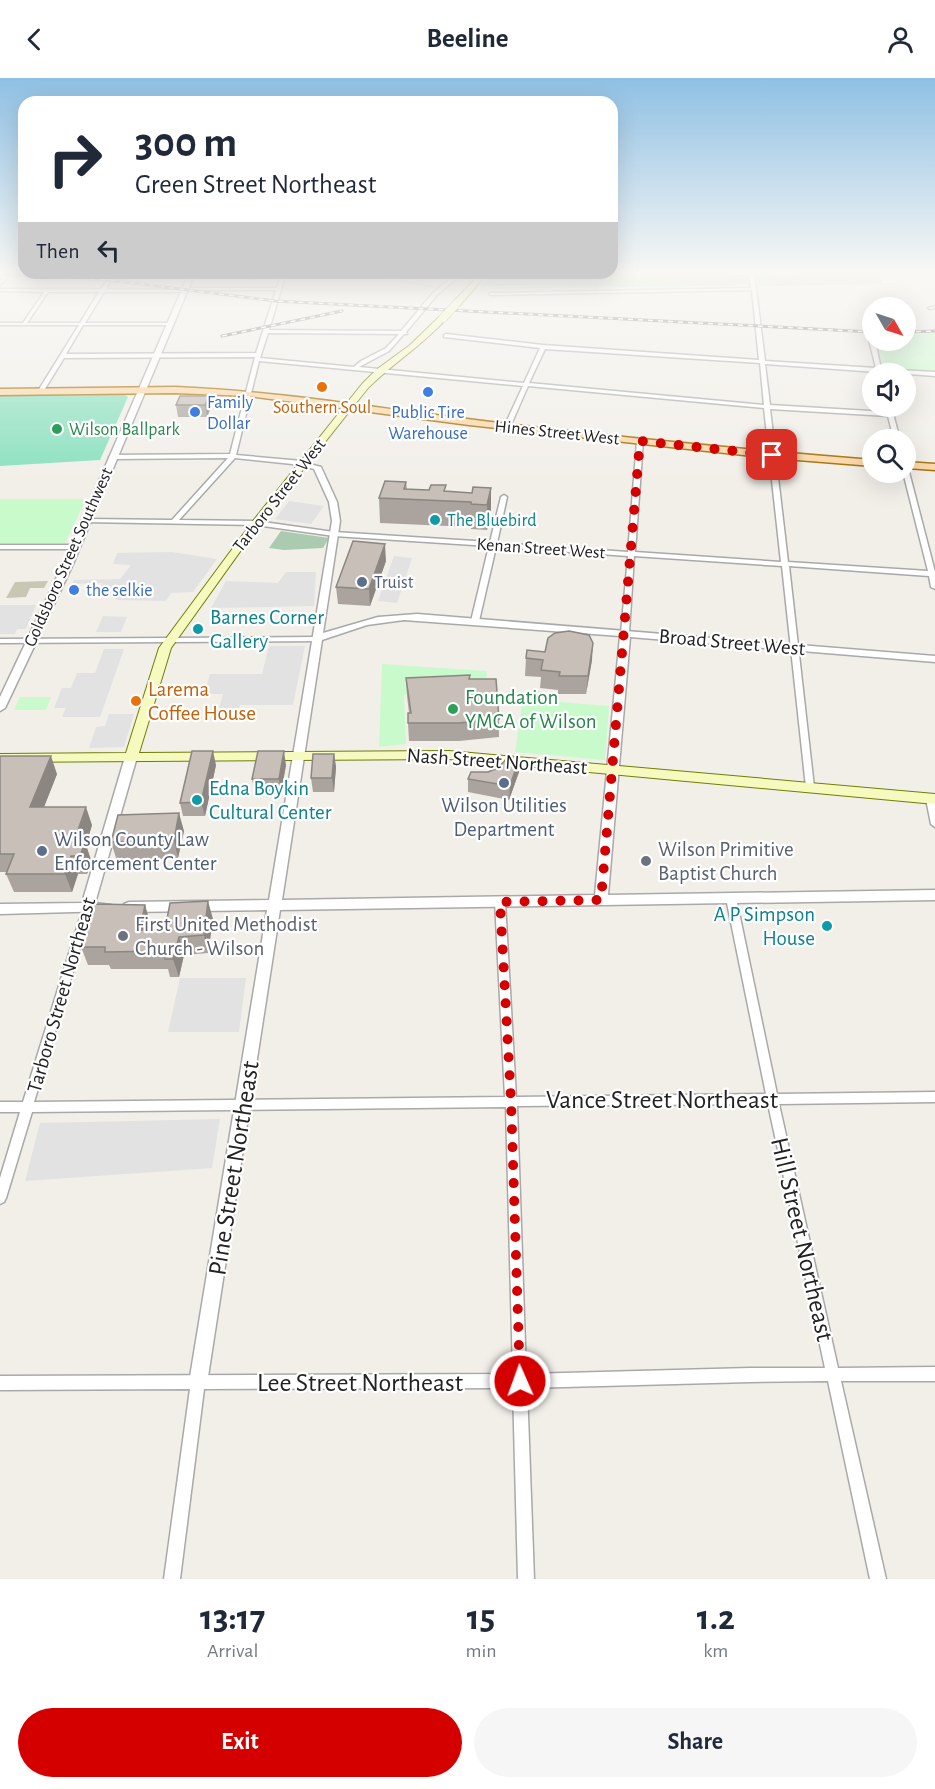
<!DOCTYPE html>
<style>
body{margin:0;font-family:"Alegreya Sans",sans-serif;background:#f6f6f7;color:#1f2937;height:100vh;display:flex;flex-direction:column;font-size:22px;white-space:nowrap}
*{box-sizing:border-box;margin:0}
p{font-size:20px;color:#747a83}
.icon{flex:none;width:33px;height:33px;fill:none;stroke:currentColor;stroke-width:2;stroke-linecap:round;stroke-linejoin:round}
.map{position:relative;height:1501px;overflow:hidden}
.details{display:flex;flex-direction:column;background:#fff;flex:1}
.details>*{flex:none}
.top-card{position:absolute;left:18px;top:18px;width:600px;height:183px;border-radius:18px;box-shadow:0 6px 24px #0002;background:#fff;color:#1f2937;overflow:hidden}
.needle{width:39px;rotate:129deg}
.controls{position:absolute;left:862px;top:219px;display:grid;gap:12px}
.controls a{display:grid;place-items:center;width:54px;height:54px;border-radius:50%;background:#fff;box-shadow:0 6px 24px #0002;font-size:30px}
.pin{position:absolute;display:grid;place-items:center;width:51px;height:51px;color:#fff;margin:-26px;border-radius:12px;box-shadow:0 3px 9px #0006}
.me{position:absolute;width:66px;margin:-33px;rotate:358deg;stroke-linejoin:round;filter:drop-shadow(0 0 4px #0008)}
.turn{display:flex;align-items:center;gap:21px;height:126px;padding:0 18px;font-size:27px}
.turn .icon{width:78px;height:78px;stroke-width:2.5}
.turn b{display:block;font-size:42px;line-height:51px}
.then{display:flex;align-items:center;height:57px;padding:0 18px;background:#0003;gap:12px;font-size:22px}
.eta{display:flex;justify-content:space-evenly;align-items:center;height:102px;text-align:center}
.eta b{font-size:36px;font-weight:700;line-height:42px}
.cta{display:flex;gap:12px;margin-top:auto;padding:12px 18px}
.cta a{flex:1;height:69px;border-radius:36px;background:#d40000;color:#fff;font-size:24px;font-weight:700;line-height:69px;text-align:center}
.cta a+a{background:#f6f6f7;color:#1f2937}
header{display:flex;justify-content:space-between;align-items:center;height:78px;padding:0 18px;background:#fff;font-size:27px;font-weight:700}
.map>svg:first-child{display:block}
.construction{fill:#c7c7b4}
.forest{fill:#add19e}
.cemetery{fill:#aacbaf}
.park{fill:#c8facc}
.pitch{fill:#88e0be}
.parking{fill:#e2e2e2}
.lines{fill:none;stroke-linecap:round;stroke-linejoin:round}
.stream{stroke:#aad3df;stroke-width:1.5}
.minor-casing{stroke:#a9a9a9;stroke-width:3}
.tertiary-casing{stroke:#a9a9a9;stroke-width:3}
.secondary-casing{stroke:#707d05;stroke-width:2}
.primary-casing{stroke:#a06b00;stroke-width:3}
.minor{fill:#fff;fill-rule:evenodd}
.tertiary{fill:#fff;fill-rule:evenodd}
.secondary{fill:#f7fabf;fill-rule:evenodd}
.primary{fill:#fcd6a4;fill-rule:evenodd}
.rail-casing{stroke:#707070;stroke-width:3}
.rail{stroke:#fff;stroke-width:1.5;stroke-dasharray:5;stroke-linecap:butt}
.secondary-bridge-casing{stroke:#707d05;stroke-width:9;stroke-linecap:butt}
.secondary-bridge{stroke:#f7fabf;stroke-width:8}
.wall{fill:#aba49e}
.shaded-wall{fill:#8b8681}
.building{fill:#c7bfb8;stroke:#8b8681;stroke-width:1.5}
.route{stroke:#d40000;stroke-width:10;stroke-dasharray:0 18}
.food-dot{fill:#e8710a;stroke:#fff;stroke-width:2}
.shop-dot{fill:#3f7fe0;stroke:#fff;stroke-width:2}
.leisure-dot{fill:#2e9e5b;stroke:#fff;stroke-width:2}
.culture-dot{fill:#0f9aa8;stroke:#fff;stroke-width:2}
.service-dot{fill:#5c6f8a;stroke:#fff;stroke-width:2}
.worship-dot{fill:#6b7280;stroke:#fff;stroke-width:2}
.labels{text-anchor:middle;stroke-width:4.5;stroke-linejoin:round;paint-order:stroke}
.far-shop-label{font-size:18px;fill:#366cbe;stroke:#fff;text-anchor:start}
.far-food-label{font-size:18px;fill:#c56008;stroke:#fff}
.far-leisure-label{font-size:18px;fill:#27864d;stroke:#fff;text-anchor:start}
.far-street-label{font-size:18px;fill:#222;stroke:#fff}
.far-culture-label{font-size:18px;fill:#0d838f;stroke:#fff;text-anchor:start}
.far-service-label{font-size:18px;fill:#4e5e75;stroke:#fff;text-anchor:start}
.culture-label{font-size:21px;fill:#0d838f;stroke:#fff;text-anchor:start}
.street-label{font-size:21px;fill:#222;stroke:#fff}
.food-label{font-size:21px;fill:#c56008;stroke:#fff;text-anchor:start}
.leisure-label{font-size:21px;fill:#27864d;stroke:#fff;text-anchor:start}
.service-label{font-size:21px;fill:#4e5e75;stroke:#fff}
.worship-label{font-size:21px;fill:#5b616d;stroke:#fff;text-anchor:start}
.near-street-label{font-size:26px;fill:#222;stroke:#fff}
</style>
<header><svg class="icon" aria-label="back" viewBox="0 0 24 24"><path d="M15 5l-7 7 7 7"/></svg>Beeline<svg class="icon" aria-label="person" viewBox="0 0 24 24"><circle cx="12" cy="8" r="4"/><path d="M4 21q1-7 8-7t8 7"/></svg></header>
<div class="map">
<svg width="935" height="1501" viewBox="0 0 935 1501">
<rect width="100%" height="100%" fill="#f2efe9"/>
<path class="construction" d="M 48,503 L 44,510 L 30,510 L 26,519 L 6,520 L 15,504 Z"/>
<path class="forest" d="M 493,195 L 665,195 L 752,199 L 749,205 L 731,207 L 480,208 Z
M 757,195 L 878,195 L 884,206 L 759,208 Z"/>
<path class="cemetery" d="M 281,453 L 329,460 L 323,470 L 284,472 L 269,470 Z"/>
<path class="park" d="M 906,256 L 935,256 L 935,294 L 883,290 L 877,263 L 906,262 Z
M 0,421 L 86,421 L 65,465 L 0,465 Z
M 382,586 L 487,593 L 486,602 L 450,613 L 404,617 L 406,666 L 379,669 Z
M 20,619 L 51,619 L 46,632 L 14,632 Z
M 523,621 L 609,628 L 605,682 L 515,674 Z"/>
<path class="pitch" d="M 125,317 L 128,319 L 100,382 L 0,388 L 0,318 Z"/>
<path class="parking" d="M 289,423 L 324,428 L 311,446 L 275,441 Z
M 172,474 L 217,481 L 193,514 L 171,515 L 166,523 L 118,522 L 99,514 L 102,505 L 72,506 L 74,502 L 120,501 L 131,487 L 113,486 L 117,475 Z
M 394,478 L 412,480 L 397,525 L 378,523 Z
M 286,494 L 316,494 L 314,528 L 211,530 L 226,503 L 278,505 Z
M 0,527 L 36,527 L 26,551 L 17,551 L 15,556 L 0,556 Z
M 103,538 L 127,539 L 121,554 L 96,554 Z
M 269,568 L 305,568 L 293,627 L 240,627 L 235,641 L 216,641 L 223,616 L 204,616 L 210,596 L 262,596 Z
M 104,571 L 124,571 L 100,639 L 62,639 L 66,630 L 54,630 L 62,610 L 71,610 L 77,595 L 95,595 Z
M 109,636 L 134,636 L 124,669 L 89,670 L 96,649 L 105,648 Z
M 180,900 L 246,900 L 239,954 L 168,954 Z
M 220,1041 L 212,1090 L 25,1103 L 40,1045 Z"/>
<g class="lines">
<path class="stream" d="M 360,195 L 434,209
M 924,195 L 935,196
M 493,210 L 727,207 L 808,199 L 820,195"/>
<defs>
<path id="minor" d="M 6,195 L 10,195 L 0,207 L 0,203 Z
M 282,195 L 286,195 L 269,252 L 401,253 L 433,215 L 457,195 L 462,195 L 437,217 L 406,254 L 407,256 L 404,256 L 389,273 L 359,289 L 524,305 L 540,270 L 444,259 L 444,257 L 446,256 L 543,267 L 759,282 L 752,212 L 491,217 L 489,216 L 491,215 L 751,210 L 750,198 L 699,195 L 754,195 L 765,283 L 876,290 L 868,258 L 871,256 L 873,257 L 873,262 L 875,262 L 881,291 L 935,294 L 935,298 L 882,294 L 883,296 L 877,296 L 877,294 L 765,286 L 770,327 L 887,334 L 885,328 L 891,328 L 900,362 L 894,362 L 888,338 L 770,331 L 788,484 L 928,493 L 903,394 L 906,394 L 906,392 L 909,394 L 935,494 L 935,511 L 931,509 L 929,498 L 789,488 L 814,709 L 813,711 L 810,712 L 806,709 L 782,488 L 634,478 L 629,555 L 625,557 L 621,555 L 628,478 L 496,469 L 479,543 L 475,545 L 471,543 L 489,468 L 334,458 L 256,447 L 84,444 L 84,442 L 86,441 L 172,442 L 228,380 L 112,381 L 109,379 L 112,377 L 230,376 L 255,279 L 64,280 L 43,314 L 39,314 L 38,313 L 79,247 L 0,247 L 0,245 L 23,245 L 44,214 L 0,213 L 0,211 L 101,211 L 110,199 L 112,200 L 106,211 L 183,212 L 185,210 L 277,210 ZM 186,212 L 276,212 L 256,275 L 66,276 L 83,247 L 170,247 L 172,246 L 170,245 L 85,245 L 104,214 L 184,214 ZM 48,214 L 99,214 L 80,245 L 27,245 ZM 268,255 L 399,256 L 386,270 L 361,283 L 354,289 L 260,280 ZM 545,271 L 760,285 L 764,327 L 529,305 ZM 259,283 L 523,308 L 504,349 L 507,351 L 510,349 L 528,308 L 764,330 L 781,484 L 635,474 L 643,363 L 640,361 L 637,363 L 628,474 L 497,465 L 507,419 L 504,417 L 501,419 L 490,464 L 334,454 L 256,443 L 179,442 L 235,380 L 302,387 L 305,385 L 302,383 L 236,377 Z
M 935,228 L 935,230 L 930,231 L 928,230 Z
M 0,467 L 75,467 L 78,469 L 75,471 L 0,471 Z
M 316,559 L 320,561 L 319,563 L 0,565 L 0,561 Z
M 930,718 L 933,719 L 935,724 L 935,749 L 931,746 L 926,721 Z
M 731,816 L 734,817 L 736,820 L 777,1016 L 935,1014 L 935,1024 L 779,1026 L 838,1290 L 935,1289 L 935,1303 L 841,1303 L 886,1501 L 870,1501 L 828,1303 L 750,1304 L 527,1310 L 534,1501 L 518,1501 L 513,1310 L 204,1311 L 180,1501 L 164,1501 L 190,1311 L 0,1312 L 0,1298 L 513,1296 L 506,1029 L 32,1034 L 6,1120 L 4,1124 L 0,1126 L 0,1100 L 20,1034 L 0,1034 L 0,1024 L 23,1024 L 84,827 L 90,827 L 92,830 L 34,1024 L 505,1019 L 495,823 L 497,820 L 503,820 L 505,823 L 516,1019 L 766,1016 L 726,820 L 728,817 ZM 768,1026 L 825,1290 L 750,1290 L 526,1296 L 517,1028 Z"/>
<path id="tertiary" d="M 189,195 L 195,195 L 73,486 L 5,630 L 0,633 L 0,619 L 63,486 Z
M 299,383 L 321,389 L 337,424 L 340,443 L 323,555 L 378,539 L 417,536 L 935,578 L 935,584 L 630,559 L 608,817 L 935,812 L 935,822 L 280,832 L 207,1305 L 204,1311 L 198,1314 L 192,1311 L 189,1305 L 267,832 L 129,834 L 124,832 L 123,829 L 124,826 L 129,824 L 269,822 L 332,443 L 329,424 L 314,391 L 299,387 ZM 404,542 L 620,558 L 595,817 L 282,822 L 322,562 L 367,547 Z
M 131,675 L 137,679 L 95,825 L 111,827 L 112,830 L 111,833 L 0,836 L 0,826 L 82,825 L 125,679 Z"/>
<path id="secondary" d="M 481,195 L 488,195 L 459,228 L 453,228 L 453,224 Z
M 440,238 L 447,240 C 423,267 393,285 368,310 L 259,447 L 171,570 L 139,675 L 449,673 L 935,716 L 935,726 L 449,681 L 0,684 L 0,676 L 126,675 L 159,570 L 253,443 L 362,306 L 376,292 L 410,267 Z"/>
<path id="primary" d="M 175,309 C 274,313 369,329 467,341 C 602,358 738,371 873,382 L 873,388 L 772,380 L 469,347 L 248,318 L 175,315 L 0,317 L 0,311 Z
M 906,384 L 935,386 L 935,392 L 906,390 Z"/>
</defs>
<use href="#minor" class="minor-casing"/>
<use href="#tertiary" class="tertiary-casing"/>
<use href="#secondary" class="secondary-casing"/>
<use href="#primary" class="primary-casing"/>
<use href="#minor" class="minor"/>
<use href="#tertiary" class="tertiary"/>
<use href="#secondary" class="secondary"/>
<use href="#primary" class="primary"/>
<defs>
<path id="rail" d="M 0,196 L 109,202 L 275,223 L 873,254
M 906,254 L 935,253
M 222,258 L 342,233"/>
</defs>
<use href="#rail" class="rail-casing"/>
<use href="#rail" class="rail"/>
<defs>
<path id="secondary-bridge" d="M 443,240 L 456,226"/>
</defs>
<use href="#secondary-bridge" class="secondary-bridge-casing"/>
<use href="#secondary-bridge" class="secondary-bridge"/>
</g>
<path class="wall" d="M 209,318 L 211,329 L 207,339 L 178,339 L 176,327 Z
M 406,404 L 407,411 L 472,415 L 491,410 L 491,434 L 487,452 L 471,451 L 471,449 L 380,445 L 379,420 Z
M 386,483 L 370,528 L 338,526 L 336,509 Z
M 526,580 L 592,582 L 586,616 L 558,616 L 558,612 L 540,610 L 541,599 L 525,598 Z
M 406,600 L 470,601 L 499,641 L 499,659 L 459,663 L 409,663 L 408,645 L 409,635 L 407,618 Z
M 334,676 L 336,689 L 334,714 L 313,714 L 311,700 Z
M 0,678 L 57,696 L 44,729 L 92,747 L 86,767 L 91,782 L 87,796 L 78,796 L 72,814 L 14,814 L 6,796 L 7,794 L 0,794 Z
M 216,687 L 205,738 L 183,738 L 180,725 Z
M 286,687 L 281,715 L 255,715 L 252,701 Z
M 519,694 L 509,722 L 468,714 L 468,701 Z
M 184,753 L 178,780 L 117,783 L 111,764 Z
M 145,827 L 150,845 L 149,852 L 165,852 L 213,841 L 208,875 L 184,877 L 179,899 L 170,899 L 168,891 L 111,891 L 109,887 L 88,887 L 81,869 Z"/>
<path class="shaded-wall" d="M 209,318 L 211,329 L 207,339 L 205,327 Z
M 491,410 L 491,434 L 487,452 L 487,427 Z
M 385,466 L 386,483 L 370,528 L 369,511 Z
M 593,565 L 592,582 L 586,616 L 588,598 Z
M 213,673 L 216,687 L 205,738 L 201,724 Z
M 284,673 L 286,687 L 281,715 L 279,701 Z
M 334,676 L 336,689 L 334,714 L 332,700 Z
M 51,678 L 57,696 L 37,747 L 30,729 Z
M 519,681 L 519,694 L 509,722 L 510,708 Z
M 86,729 L 92,747 L 86,767 L 91,782 L 87,796 L 74,764 Z
M 179,735 L 184,753 L 178,780 L 174,762 Z
M 71,778 L 78,796 L 72,814 L 65,796 Z
M 208,823 L 213,841 L 208,875 L 204,857 Z
M 145,827 L 150,845 L 146,870 L 140,852 Z
M 179,859 L 184,877 L 179,899 L 173,881 Z"/>
<path class="building" d="M 180,318 L 209,318 L 205,327 L 176,327 Z
M 385,403 L 406,404 L 404,411 L 429,412 L 431,407 L 446,407 L 444,413 L 472,415 L 473,409 L 491,410 L 487,427 L 471,426 L 471,424 L 379,420 Z
M 353,463 L 385,466 L 369,511 L 336,509 Z
M 569,553 L 589,557 L 593,565 L 588,598 L 559,598 L 560,594 L 541,592 L 543,582 L 526,580 L 527,572 L 545,574 L 548,560 L 555,555 Z
M 470,597 L 469,601 L 496,601 L 499,641 L 459,645 L 408,645 L 408,635 L 411,635 L 406,600 Z
M 192,673 L 213,673 L 201,724 L 180,725 Z
M 258,673 L 284,673 L 279,701 L 252,701 Z
M 313,676 L 334,676 L 332,700 L 311,700 Z
M 0,678 L 51,678 L 30,729 L 86,729 L 74,764 L 85,764 L 80,778 L 71,778 L 65,796 L 6,796 L 14,776 L 0,776 Z
M 508,679 L 519,681 L 510,708 L 468,701 L 471,694 L 488,694 L 498,690 Z
M 179,735 L 174,762 L 111,764 L 118,737 Z
M 208,823 L 204,857 L 179,859 L 173,881 L 165,881 L 166,873 L 105,874 L 105,869 L 81,869 L 91,828 L 95,826 L 145,827 L 140,852 L 165,852 L 170,825 Z"/>
<linearGradient id="sky" x2="0" y2="1"><stop stop-color="#8fc0e4"/><stop offset="0.48" stop-color="#f9f8f5"/><stop offset="1" stop-color="#f9f8f5" stop-opacity="0"/></linearGradient>
<rect width="935" height="405" fill="url(#sky)"/>
<g class="lines">
<path class="route" d="M 520,1303 L 511,1022 L 500,824 L 601,822 L 640,363 L 772,377"/>
</g>
<g class="food-dot">
<circle cx="322" cy="309" r="6"/>
<circle cx="136" cy="623" r="6"/>
</g>
<g class="shop-dot">
<circle cx="428" cy="314" r="6"/>
<circle cx="195" cy="334" r="6"/>
<circle cx="74" cy="512" r="6"/>
</g>
<g class="leisure-dot">
<circle cx="57" cy="351" r="6"/>
<circle cx="453" cy="631" r="6"/>
</g>
<g class="culture-dot">
<circle cx="435" cy="442" r="6"/>
<circle cx="198" cy="551" r="6"/>
<circle cx="197" cy="722" r="6"/>
<circle cx="827" cy="848" r="6"/>
</g>
<g class="service-dot">
<circle cx="362" cy="504" r="6"/>
<circle cx="504" cy="705" r="6"/>
<circle cx="42" cy="773" r="6"/>
</g>
<g class="worship-dot">
<circle cx="646" cy="783" r="6"/>
<circle cx="123" cy="858" r="6"/>
</g>
<g class="labels">
<g class="far-shop-label">
<text x="207" y="330">Family<tspan x="207" dy="21">Dollar</tspan></text>
<text x="428" y="340" text-anchor="middle">Public Tire<tspan x="428" dy="21">Warehouse</tspan></text>
<text x="86" y="518">the selkie</text>
</g>
<g class="far-food-label">
<text x="322" y="335">Southern Soul</text>
</g>
<g class="far-leisure-label">
<text x="69" y="357">Wilson Ballpark</text>
</g>
<g class="far-street-label">
<text transform="translate(557 354) rotate(6)" y="6">Hines Street West</text>
<text transform="translate(279 417) rotate(-52)" y="6">Tarboro Street West</text>
<text transform="translate(541 470) rotate(4)" y="6">Kenan Street West</text>
<text transform="translate(68 479) rotate(-66)" y="6">Goldsboro Street Southwest</text>
</g>
<g class="far-culture-label">
<text x="447" y="448">The Bluebird</text>
</g>
<g class="far-service-label">
<text x="374" y="510">Truist</text>
</g>
<g class="culture-label">
<text x="210" y="546">Barnes Corner<tspan x="210" dy="24">Gallery</tspan></text>
<text x="209" y="717">Edna Boykin<tspan x="209" dy="24">Cultural Center</tspan></text>
<text x="815" y="843" text-anchor="end">A P Simpson<tspan x="815" dy="24">House</tspan></text>
</g>
<g class="street-label">
<text transform="translate(732 564) rotate(5)" y="7">Broad Street West</text>
<text transform="translate(497 683) rotate(4)" y="7">Nash Street Northeast</text>
<text transform="translate(61 917) rotate(-74)" y="7">Tarboro Street Northeast</text>
</g>
<g class="food-label">
<text x="148" y="618">Larema<tspan x="148" dy="24">Coffee House</tspan></text>
</g>
<g class="leisure-label">
<text x="465" y="626">Foundation<tspan x="465" dy="24">YMCA of Wilson</tspan></text>
</g>
<g class="service-label">
<text x="504" y="734">Wilson Utilities<tspan x="504" dy="24">Department</tspan></text>
<text x="54" y="768" text-anchor="start">Wilson County Law<tspan x="54" dy="24">Enforcement Center</tspan></text>
</g>
<g class="worship-label">
<text x="658" y="778">Wilson Primitive<tspan x="658" dy="24">Baptist Church</tspan></text>
<text x="135" y="853">First United Methodist<tspan x="135" dy="24">Church - Wilson</tspan></text>
</g>
<g class="near-street-label">
<text x="662" y="1030">Vance Street Northeast</text>
<text transform="translate(233 1090) rotate(-81)" y="9">Pine Street Northeast</text>
<text transform="translate(803 1161) rotate(77)" y="9">Hill Street Northeast</text>
<text x="360" y="1313">Lee Street Northeast</text>
</g>
</g>
</svg>
<div class="controls">
<a><svg class="needle" viewBox="-14 -14 28 28"><path d="M0-13l5 13h-10z" fill="#e53935"/><path d="M0 13l5-13h-10z" fill="#747a83"/></svg></a>
<a><svg class="icon" aria-label="sound" viewBox="0 0 24 24"><path d="M4 9h4l5-4v14l-5-4H4zM17 9q2 3 0 6"/></svg></a>
<a><svg class="icon" aria-label="search" viewBox="0 0 24 24"><circle cx="10" cy="10" r="6"/><path d="M15 15l6 6"/></svg></a>
</div>
<div class="pin" style="left:772px;top:377px;background:#d93025"><svg class="icon" aria-label="arrive" viewBox="0 0 24 24"><path d="M6 21V4h12l-3 4 3 4H6"/></svg></div>
<svg class="me" style="left:520px;top:1303px" viewBox="-20 -20 40 40"><circle r="17" fill="#d40000" stroke="#fff" stroke-width="3"/><path d="M0-11L8 9 0 5-8 9z" fill="#fff"/></svg>
<div class="top-card">
<div class="turn"><svg class="icon" aria-label="right" viewBox="0 0 24 24"><path d="M7 20v-9h11M14 6l5 5-5 5"/></svg><div><b>300 m</b>Green Street Northeast</div></div>
<div class="then">Then<svg class="icon" aria-label="left" viewBox="0 0 24 24"><path d="M17 20v-9H6M10 6l-5 5 5 5"/></svg></div>
</div>
</div>
<section class="details">
<div class="eta">
<div><b>13:17</b><p>Arrival</p></div>
<div><b>15</b><p>min</p></div>
<div><b>1.2</b><p>km</p></div>
</div>
<div class="cta"><a>Exit</a><a>Share</a></div>
</section>
